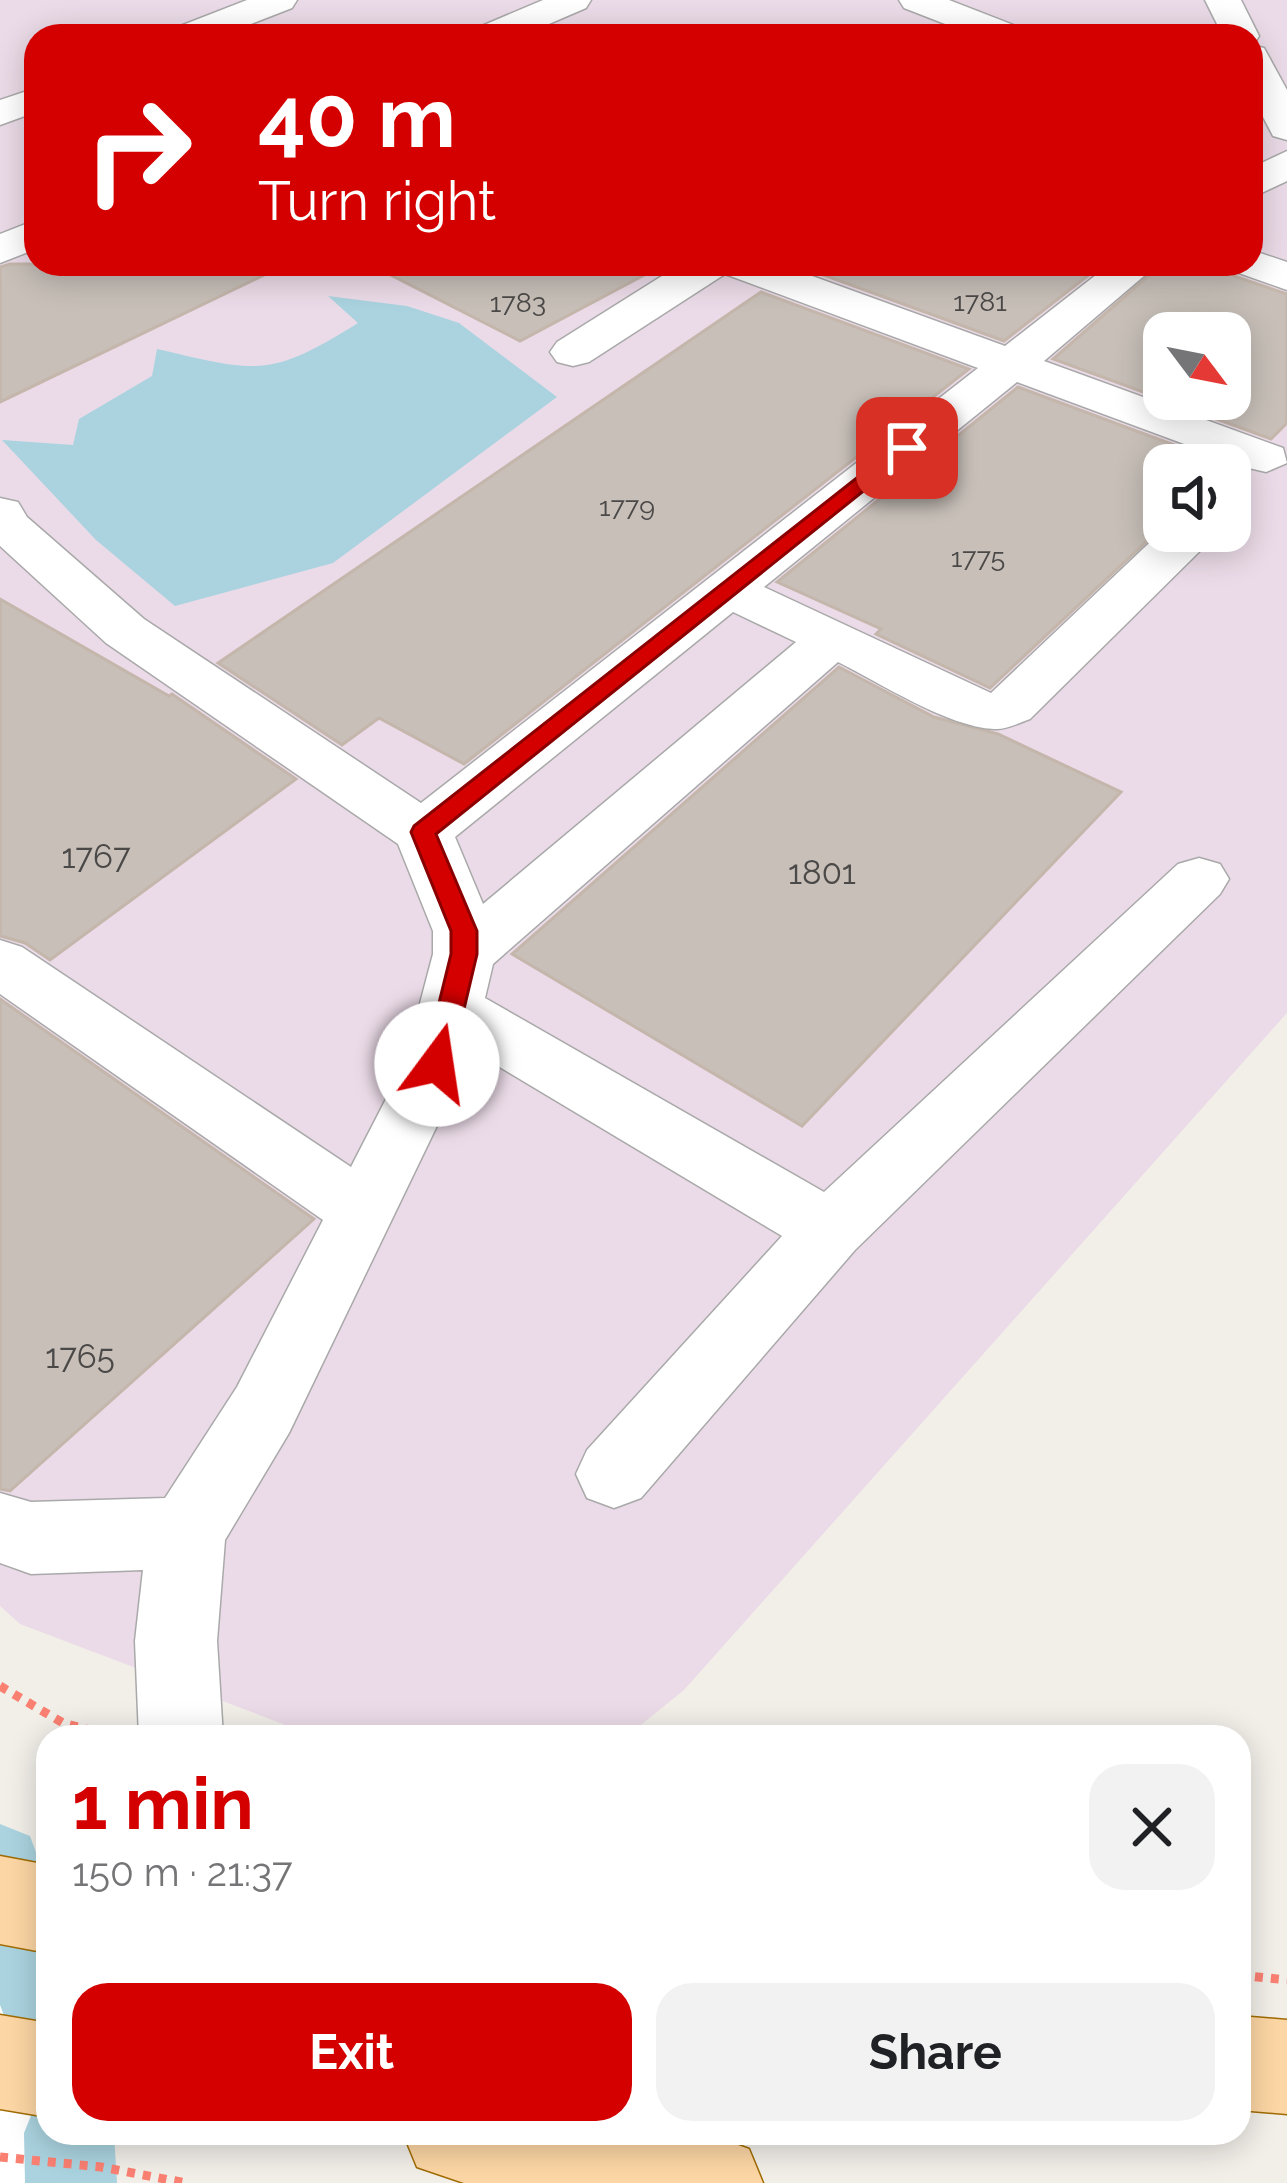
<!DOCTYPE html>
<meta charset="utf-8">
<style>
body{margin:0;font-family:Raleway,sans-serif;background:#f2f2f2;color:#202124;height:100vh;display:flex;flex-direction:column;font-size:45px;white-space:nowrap}
*{box-sizing:border-box;margin:0}
p{font-size:39px;color:#757577}
.icon{flex:none;width:66px;height:66px;fill:none;stroke:currentColor;stroke-width:2;stroke-linecap:round;stroke-linejoin:round}
.map{position:relative;flex:1;overflow:hidden}
.drawer{position:absolute;left:36px;top:1725px;width:1215px;height:420px;display:flex;flex-direction:column;background:#fff;border-radius:36px;box-shadow:0 6px 30px #0003}
.drawer>*{flex:none}
.top-card{position:absolute;left:24px;top:24px;width:1239px;height:252px;border-radius:36px;box-shadow:0 6px 30px #0003;background:#d40000;color:#fff;overflow:hidden}
.needle{width:78px;rotate:122deg}
.fabs{position:absolute;left:1143px;top:312px;display:grid;gap:24px}
.fabs a{display:grid;place-items:center;width:108px;height:108px;border-radius:24px;background:#fff;box-shadow:0 6px 30px #0003;font-size:60px}
.pin{position:absolute;display:grid;place-items:center;width:102px;height:102px;color:#fff;margin:-51px;border-radius:24px;box-shadow:0 6px 18px #0006}
.me{position:absolute;width:132px;margin:-66px;rotate:14deg;stroke-linejoin:round;filter:drop-shadow(0 0 9px #0008)}
.turn{display:flex;align-items:center;gap:42px;height:252px;padding:0 36px;font-size:54px}
.turn .icon{width:156px;height:156px;stroke-width:2.5}
.turn b{display:block;font-size:84px;line-height:102px}
.round{display:grid;place-items:center;flex:none;width:126px;height:126px;border-radius:36px;background:#f2f2f2}
.headline{display:flex;align-items:center;justify-content:space-between;height:204px;padding:0 36px}
h1{font-size:72px;font-weight:700;line-height:90px;color:#d40000}
.action{display:flex;gap:24px;margin-top:auto;padding:24px 36px}
.action a{flex:1;height:138px;border-radius:36px;background:#d40000;color:#fff;font-size:48px;font-weight:700;line-height:138px;text-align:center}
.action a+a{background:#f2f2f2;color:#202124}
.map>svg:first-child{display:block}
.industrial{fill:#ebdbe8;fill-rule:evenodd}
.water{fill:#aad3df}
.pier{fill:#fff}
.lines{fill:none;stroke-linecap:round;stroke-linejoin:round}
.canal{fill:#aad3df;fill-rule:evenodd}
.building{fill:#c7bfb8;stroke:#c4b6ab;stroke-width:3;fill-rule:evenodd}
.minor-casing{stroke:#a9a9a9;stroke-width:3}
.major-casing{stroke:#a06b00;stroke-width:3}
.path{stroke:#fa8072;stroke-width:9;stroke-dasharray:8 8;stroke-linecap:butt}
.minor{fill:#fff;fill-rule:evenodd}
.major{fill:#fcd6a4;fill-rule:evenodd}
.route{fill:#d40000;stroke:#8a0000;stroke-width:3}
.labels{text-anchor:middle;stroke-width:9;stroke-linejoin:round;paint-order:stroke}
.far-number-label{font-size:27px;fill:#4b4948}
.number-label{font-size:33px;fill:#4b4948}
</style>
<div class="map">
<svg width="1287" height="2183" viewBox="0 0 1287 2183">
<rect width="100%" height="100%" fill="#f2efe9"/>
<path class="industrial" d="M 0,0 L 1287,0 L 1287,1013 L 684,1690 L 626,1737 L 304,1737 L 301,1731 L 20,1624 L 0,1606 ZM 36,36 L 1251,36 L 1251,264 L 36,264 ZM 1164,333 L 1230,333 L 1230,399 L 1164,399 ZM 1164,465 L 1230,465 L 1230,531 L 1164,531 Z"/>
<path class="water" d="M 328,296 L 407,306 L 459,323 L 557,397 L 333,563 L 175,606 L 96,540 L 2,440 L 73,445 L 79,419 L 152,376 L 157,349 C 256,372 269,379 358,323 Z"/>
<path class="pier" d="M 0,1913 L 43,2183 L 0,2183 Z"/>
<g class="lines">
<path class="canal" d="M 0,1824 L 30,1836 L 48,1885 L 48,2063 L 17,2050 L 0,2005 Z
M 48,2096 L 48,2133 L 114,2133 L 117,2183 L 25,2183 L 24,2133 L 37,2101 Z"/>
</g>
<path class="building" d="M 10,264 L 287,264 L 0,402 L 0,267 Z
M 369,264 L 665,264 L 520,341 Z
M 803,264 L 1103,264 L 1004,341 L 799,266 Z
M 1162,264 L 1226,264 L 1234,276 L 1287,294 L 1287,423 L 1271,439 L 1053,359 ZM 1164,333 L 1230,333 L 1230,399 L 1164,399 Z
M 761,292 L 969,369 L 464,764 L 379,718 L 342,745 L 218,663 Z
M 1018,387 L 1228,465 L 1164,465 L 1164,525 L 990,688 L 876,634 L 881,629 L 777,582 Z
M 0,599 L 169,696 L 172,694 L 296,779 L 50,960 L 25,943 L 0,936 Z
M 839,667 L 934,717 L 998,734 L 1121,792 L 802,1126 L 512,954 Z
M 0,999 L 314,1219 L 10,1491 L 0,1489 Z"/>
<g class="lines">
<defs>
<path id="minor" d="M 247,0 L 297,0 L 292,8 L 220,36 L 170,36 L 175,28 Z
M 543,0 L 591,0 L 586,8 L 521,36 L 472,36 L 477,28 Z
M 899,0 L 949,0 L 1021,28 L 1026,36 L 976,36 L 904,8 Z
M 1205,0 L 1241,0 L 1259,36 L 1254,44 L 1251,36 L 1223,36 Z
M 1251,45 L 1264,48 L 1287,90 L 1287,140 L 1273,136 L 1251,94 Z
M 36,88 L 36,112 L 0,125 L 0,100 Z
M 1287,151 L 1287,181 L 1251,198 L 1251,168 Z
M 36,220 L 36,249 L 0,263 L 0,234 Z
M 1251,250 L 1287,262 L 1287,290 L 1236,272 L 1230,264 L 1251,264 Z
M 681,264 L 779,264 L 1005,346 L 1110,264 L 1158,264 L 1044,361 L 1283,448 L 1287,463 L 1266,472 L 1249,468 L 1017,382 L 764,587 L 991,693 L 1164,529 L 1216,531 L 1209,542 L 1030,719 C 1019,723 1005,730 994,729 C 948,727 880,683 838,662 L 493,964 L 485,998 L 824,1192 L 1178,864 L 1199,858 L 1220,864 L 1229,879 L 1220,894 L 855,1250 L 641,1498 L 614,1508 L 587,1498 L 576,1474 L 587,1450 L 782,1236 L 473,1051 L 289,1433 L 225,1540 L 217,1641 L 223,1737 L 139,1737 L 135,1641 L 143,1570 L 31,1574 L 0,1563 L 0,1493 L 31,1502 L 165,1498 L 237,1387 L 323,1220 L 0,994 L 0,940 L 22,947 L 351,1167 L 404,1064 L 433,954 L 433,931 L 398,844 L 106,643 L 0,546 L 0,498 L 18,502 L 27,517 L 144,619 L 421,803 L 978,368 L 725,274 L 589,362 L 573,366 L 557,362 L 550,352 L 557,342 ZM 733,612 L 796,642 L 483,904 L 455,837 Z"/>
<path id="major" d="M 0,1856 L 48,1865 L 48,1953 L 0,1944 Z
M 0,2015 L 48,2023 L 48,2117 L 0,2109 Z
M 1239,2016 L 1287,2020 L 1287,2114 L 1239,2110 Z
M 403,2133 L 705,2133 L 749,2149 L 763,2183 L 464,2183 L 417,2167 Z"/>
</defs>
<use href="#minor" class="minor-casing"/>
<use href="#major" class="major-casing"/>
<path class="path" d="M 0,1686 L 63,1723 L 113,1736
M 1239,1975 L 1287,1980
M 0,2157 L 101,2167 L 186,2183"/>
<use href="#minor" class="minor"/>
<use href="#major" class="major"/>
</g>
<path class="route" d="M 900,444 L 917,448 L 436,834 L 477,931 L 477,954 L 451,1064 L 437,1074 L 428,1071 L 424,1064 L 451,954 L 451,931 L 411,832 L 414,826 Z"/>
<g class="labels">
<g class="far-number-label">
<text x="980" y="311">1781</text>
<text x="518" y="312">1783</text>
<text x="627" y="516">1779</text>
<text x="978" y="567">1775</text>
</g>
<g class="number-label">
<text x="96" y="868">1767</text>
<text x="822" y="884">1801</text>
<text x="80" y="1368">1765</text>
</g>
</g>
</svg>
<div class="fabs">
<a><svg class="needle" viewBox="-14 -14 28 28"><path d="M0-13l5 13h-10z" fill="#e53935"/><path d="M0 13l5-13h-10z" fill="#757577"/></svg></a>
<a><svg class="icon" aria-label="sound" viewBox="0 0 24 24"><path d="M4 9h4l5-4v14l-5-4H4zM17 9q2 3 0 6"/></svg></a>
</div>
<div class="pin" style="left:907px;top:448px;background:#d93025"><svg class="icon" aria-label="arrive" viewBox="0 0 24 24"><path d="M6 21V4h12l-3 4 3 4H6"/></svg></div>
<svg class="me" style="left:437px;top:1064px" viewBox="-20 -20 40 40"><circle r="19" fill="#fff"/><path d="M0-13L10 11 0 6-10 11z" fill="#d40000"/></svg>
<div class="top-card">
<div class="turn"><svg class="icon" aria-label="right" viewBox="0 0 24 24"><path d="M7 20v-9h11M14 6l5 5-5 5"/></svg><div><b>40 m</b>Turn right</div></div>
</div>
<section class="drawer">
<div class="headline"><div><h1>1 min</h1><p>150 m · 21:37</p></div><a class="round"><svg class="icon" aria-label="close" viewBox="0 0 24 24"><path d="M6 6l12 12M18 6L6 18"/></svg></a></div>
<div class="action"><a>Exit</a><a>Share</a></div>
</section>
</div>
